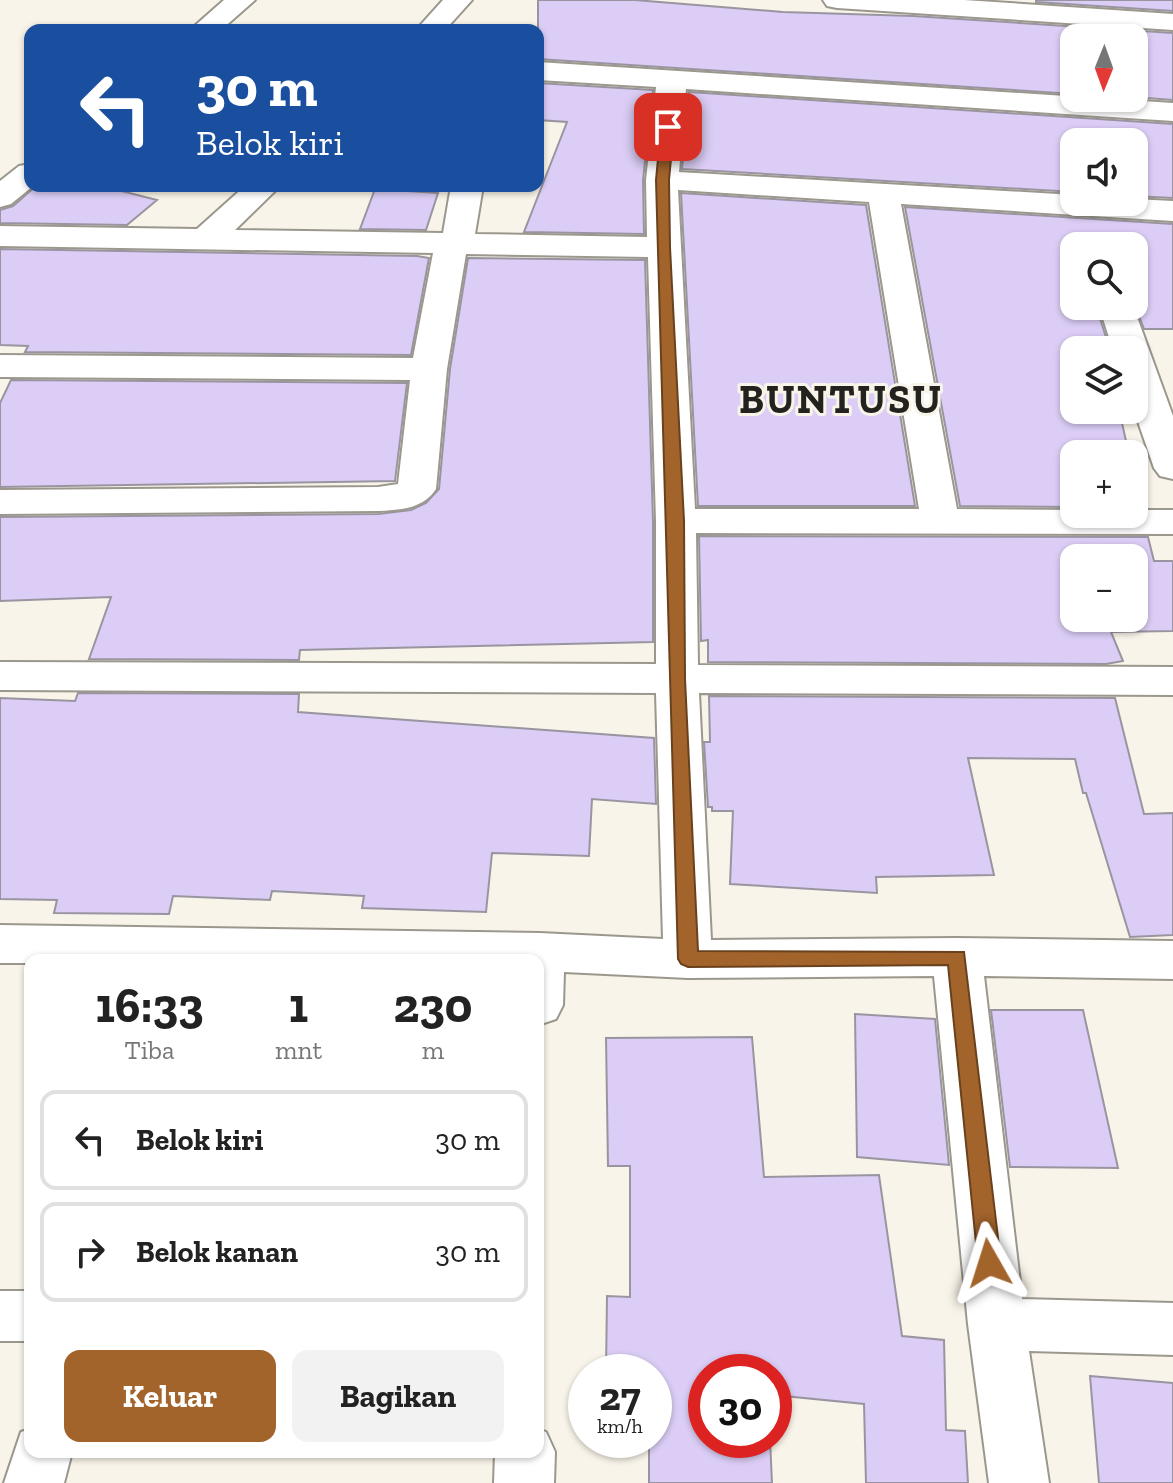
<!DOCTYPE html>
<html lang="id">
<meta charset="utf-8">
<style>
body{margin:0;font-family:"Zilla Slab",serif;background:#f2f2f2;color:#222;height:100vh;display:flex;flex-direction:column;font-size:30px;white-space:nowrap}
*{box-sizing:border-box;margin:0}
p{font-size:26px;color:#767676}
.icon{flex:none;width:44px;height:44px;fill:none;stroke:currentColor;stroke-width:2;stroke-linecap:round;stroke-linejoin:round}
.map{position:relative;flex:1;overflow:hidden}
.panel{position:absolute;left:24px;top:954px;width:520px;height:504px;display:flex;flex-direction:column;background:#fff;border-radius:16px;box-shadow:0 2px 6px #0004}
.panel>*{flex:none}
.guide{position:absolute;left:24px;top:24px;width:520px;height:168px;border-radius:16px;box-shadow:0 2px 6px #0004;background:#1a4fa0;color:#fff;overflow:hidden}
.needle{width:52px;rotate:181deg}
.controls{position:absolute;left:1060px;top:24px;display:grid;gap:16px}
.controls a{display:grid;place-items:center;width:88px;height:88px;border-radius:16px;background:#fff;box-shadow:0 2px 6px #0004;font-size:40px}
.speed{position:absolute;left:568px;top:1354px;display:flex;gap:16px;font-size:40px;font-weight:700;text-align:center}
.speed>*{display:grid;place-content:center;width:104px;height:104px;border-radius:50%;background:#fff;box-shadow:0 2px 6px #0004;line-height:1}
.speed small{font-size:20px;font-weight:400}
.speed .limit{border:12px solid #d22;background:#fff;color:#111}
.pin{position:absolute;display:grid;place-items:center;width:68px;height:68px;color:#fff;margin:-34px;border-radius:16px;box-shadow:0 4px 12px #0006}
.me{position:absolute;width:88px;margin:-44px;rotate:354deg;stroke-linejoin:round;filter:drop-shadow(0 0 6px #0008)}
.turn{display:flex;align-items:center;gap:28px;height:168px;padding:0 40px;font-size:36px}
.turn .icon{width:104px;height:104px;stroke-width:2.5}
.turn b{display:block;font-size:56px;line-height:68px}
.eta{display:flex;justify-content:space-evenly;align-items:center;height:136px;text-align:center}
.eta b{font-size:48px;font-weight:800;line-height:56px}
.primary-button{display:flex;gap:16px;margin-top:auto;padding:16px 40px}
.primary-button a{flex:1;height:92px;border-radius:16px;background:#a3642c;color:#fff;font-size:32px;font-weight:800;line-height:92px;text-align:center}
.primary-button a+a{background:#f2f2f2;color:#222}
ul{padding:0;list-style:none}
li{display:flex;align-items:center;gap:24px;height:100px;margin:0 16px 12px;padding:0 24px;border:4px solid #e0e0e0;border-radius:16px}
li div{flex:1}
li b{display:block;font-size:30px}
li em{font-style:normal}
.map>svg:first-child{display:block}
.building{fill:#dbcdf5;stroke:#9995a0;stroke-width:2;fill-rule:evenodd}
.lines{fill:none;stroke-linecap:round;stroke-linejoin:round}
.street-casing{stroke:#9b978d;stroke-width:4}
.street{fill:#fff;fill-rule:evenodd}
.route{fill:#a3642c;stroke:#6a411d;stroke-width:2}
.labels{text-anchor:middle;stroke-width:6;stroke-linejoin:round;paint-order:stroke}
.district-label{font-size:40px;font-weight:bold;letter-spacing:2px;fill:#23221e;stroke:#f9f4e9}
</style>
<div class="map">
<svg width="1173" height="1483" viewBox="0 0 1173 1483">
<rect width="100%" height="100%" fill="#f9f4e9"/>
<path class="building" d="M 538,0 L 635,0 L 783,12 L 913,16 L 1173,33 L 1173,100 L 1134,97 L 1134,38 L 1074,38 L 1074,94 L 538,59 Z
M 1036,0 L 1173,0 L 1173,11 L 1036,2 Z
M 538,83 L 653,90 L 643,180 L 644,234 L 524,232 L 567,122 L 538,120 Z
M 689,92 L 1173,124 L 1173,198 L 1134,196 L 1134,142 L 1074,142 L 1074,192 L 682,169 Z
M 36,186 L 102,186 L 157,200 L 127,225 L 0,223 L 0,210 L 13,206 Z
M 375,189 L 438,193 L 426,230 L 360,229 Z
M 681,193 L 866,205 L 915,506 L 698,506 Z
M 905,207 L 1173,224 L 1173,329 L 1144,329 L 1134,303 L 1134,246 L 1074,246 L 1074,306 L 1096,306 L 1110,350 L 1074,350 L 1074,410 L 1119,410 L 1129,454 L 1074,454 L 1074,507 L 960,506 Z
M 0,249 L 417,256 L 429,258 L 411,355 L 25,352 L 28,346 L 0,345 Z
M 468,258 L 645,260 L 653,521 L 653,642 L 300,650 L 299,660 L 89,659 L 111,597 L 0,601 L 0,517 L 378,514 L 411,510 L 426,503 L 439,489 L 450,369 Z
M 11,380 L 407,383 L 395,481 L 0,487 L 0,403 Z
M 699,536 L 1148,537 L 1154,561 L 1173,561 L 1173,631 L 1111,632 L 1123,661 L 1106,664 L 708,662 L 708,640 L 701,641 ZM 1074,558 L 1134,558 L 1134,618 L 1074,618 Z
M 78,693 L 299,694 L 298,712 L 654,738 L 656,804 L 592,799 L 589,856 L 492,853 L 486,912 L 362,908 L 364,896 L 272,891 L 270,900 L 173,896 L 169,914 L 54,913 L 57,900 L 0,899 L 0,698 L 75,701 Z
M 709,696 L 1115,698 L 1144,814 L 1173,813 L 1173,935 L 1130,937 L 1086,793 L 1083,793 L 1075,759 L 968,758 L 994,875 L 876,877 L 877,893 L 730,884 L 733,811 L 712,811 L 712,807 L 708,807 L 704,742 L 710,742 Z
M 991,1010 L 1083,1010 L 1118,1168 L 1010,1167 Z
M 855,1014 L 935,1019 L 949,1165 L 857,1157 Z
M 752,1037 L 764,1177 L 879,1175 L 902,1336 L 944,1340 L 946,1430 L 965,1431 L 968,1483 L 866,1483 L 864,1404 L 774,1395 L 774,1372 L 706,1372 L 706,1440 L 770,1440 L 772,1483 L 649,1483 L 649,1440 L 654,1440 L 654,1372 L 606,1372 L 607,1296 L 630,1297 L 630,1166 L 608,1166 L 606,1038 Z
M 1090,1376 L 1173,1383 L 1173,1483 L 1099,1483 Z"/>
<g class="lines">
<defs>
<path id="street" d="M 224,0 L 255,0 L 221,30 L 190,30 Z
M 443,0 L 472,0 L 445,30 L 416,30 Z
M 823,0 L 964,0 L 1173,14 L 1173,30 L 837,8 L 827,6 Z
M 538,62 L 1173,103 L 1173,121 L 686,89 L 679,172 L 1074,195 L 1074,202 L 1134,202 L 1134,199 L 1173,201 L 1173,221 L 901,204 L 957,509 L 1074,510 L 1074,514 L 1134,514 L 1134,510 L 1173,510 L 1173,534 L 696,533 L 698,665 L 1173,667 L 1173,695 L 699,693 L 711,940 L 957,938 L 1173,941 L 1173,979 L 984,976 L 1022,1299 L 1173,1303 L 1173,1355 L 1029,1351 L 1049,1483 L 989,1483 L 968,1324 L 934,976 L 688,978 L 564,972 L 563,1005 L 556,1019 L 538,1025 L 538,960 L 30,960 L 30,963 L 0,963 L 0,925 L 540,933 L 663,939 L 656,693 L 0,690 L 0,662 L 656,664 L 656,521 L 648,257 L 466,254 L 447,369 L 436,489 C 423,509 400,510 378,511 L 0,514 L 0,490 L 378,487 L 398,484 L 410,380 L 0,377 L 0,355 L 413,358 L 433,253 L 0,246 L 0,226 L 197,229 L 245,186 L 280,186 L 235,230 L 443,233 L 451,186 L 483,186 L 475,234 L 647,237 L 646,180 L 656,87 L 538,80 ZM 678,190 L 869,202 L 919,509 L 695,509 Z
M 30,164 L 30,186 L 33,186 L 11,204 L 0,207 L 0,181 L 19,166 Z
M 1099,306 L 1133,306 L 1173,416 L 1173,479 L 1160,476 L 1154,468 L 1134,410 L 1134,350 L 1113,350 Z
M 0,1291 L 30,1291 L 30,1341 L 0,1341 Z
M 30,1429 L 30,1452 L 72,1452 L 64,1483 L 4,1483 L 21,1432 Z
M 538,1429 L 546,1432 L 555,1452 L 554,1483 L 494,1483 L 495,1452 L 538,1452 Z"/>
</defs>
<use href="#street" class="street-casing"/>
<use href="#street" class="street"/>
</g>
<path class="route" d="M 668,123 L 674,127 L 669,180 L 670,247 L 684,521 L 685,679 L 698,951 L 964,952 L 1001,1263 L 998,1270 L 989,1273 L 981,1270 L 978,1263 L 948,965 L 688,967 L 681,964 L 678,959 L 656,180 L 661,127 Z"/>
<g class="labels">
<g class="district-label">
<text x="841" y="413">BUNTUSU</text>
</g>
</g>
</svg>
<div class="controls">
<a><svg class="needle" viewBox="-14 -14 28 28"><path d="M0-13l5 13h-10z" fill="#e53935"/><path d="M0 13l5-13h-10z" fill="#767676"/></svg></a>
<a><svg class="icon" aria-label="sound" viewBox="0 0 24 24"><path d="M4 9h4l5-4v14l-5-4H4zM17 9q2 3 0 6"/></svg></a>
<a><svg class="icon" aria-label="search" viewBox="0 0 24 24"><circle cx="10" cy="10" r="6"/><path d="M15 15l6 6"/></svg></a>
<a><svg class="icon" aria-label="layers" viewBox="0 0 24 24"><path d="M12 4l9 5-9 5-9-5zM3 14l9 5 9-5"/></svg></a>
<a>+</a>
<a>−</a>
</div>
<div class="speed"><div>27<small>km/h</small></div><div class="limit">30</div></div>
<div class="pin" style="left:668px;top:127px;background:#d93025"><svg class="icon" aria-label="arrive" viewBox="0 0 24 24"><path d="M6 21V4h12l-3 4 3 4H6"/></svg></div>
<svg class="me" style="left:989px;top:1263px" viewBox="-20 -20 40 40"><path d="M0-17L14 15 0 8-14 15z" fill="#a3642c" stroke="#fff" stroke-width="4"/></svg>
<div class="guide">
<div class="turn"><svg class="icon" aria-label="left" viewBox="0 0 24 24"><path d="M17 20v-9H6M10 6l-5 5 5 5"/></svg><div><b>30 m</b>Belok kiri</div></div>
</div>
<section class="panel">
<div class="eta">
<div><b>16:33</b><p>Tiba</p></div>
<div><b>1</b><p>mnt</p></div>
<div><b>230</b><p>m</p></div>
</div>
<ul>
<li><svg class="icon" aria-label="left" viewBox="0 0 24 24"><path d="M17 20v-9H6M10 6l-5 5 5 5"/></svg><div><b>Belok kiri</b></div><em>30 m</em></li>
<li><svg class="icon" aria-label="right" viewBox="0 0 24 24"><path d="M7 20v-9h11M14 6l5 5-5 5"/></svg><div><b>Belok kanan</b></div><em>30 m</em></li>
</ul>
<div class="primary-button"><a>Keluar</a><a>Bagikan</a></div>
</section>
</div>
